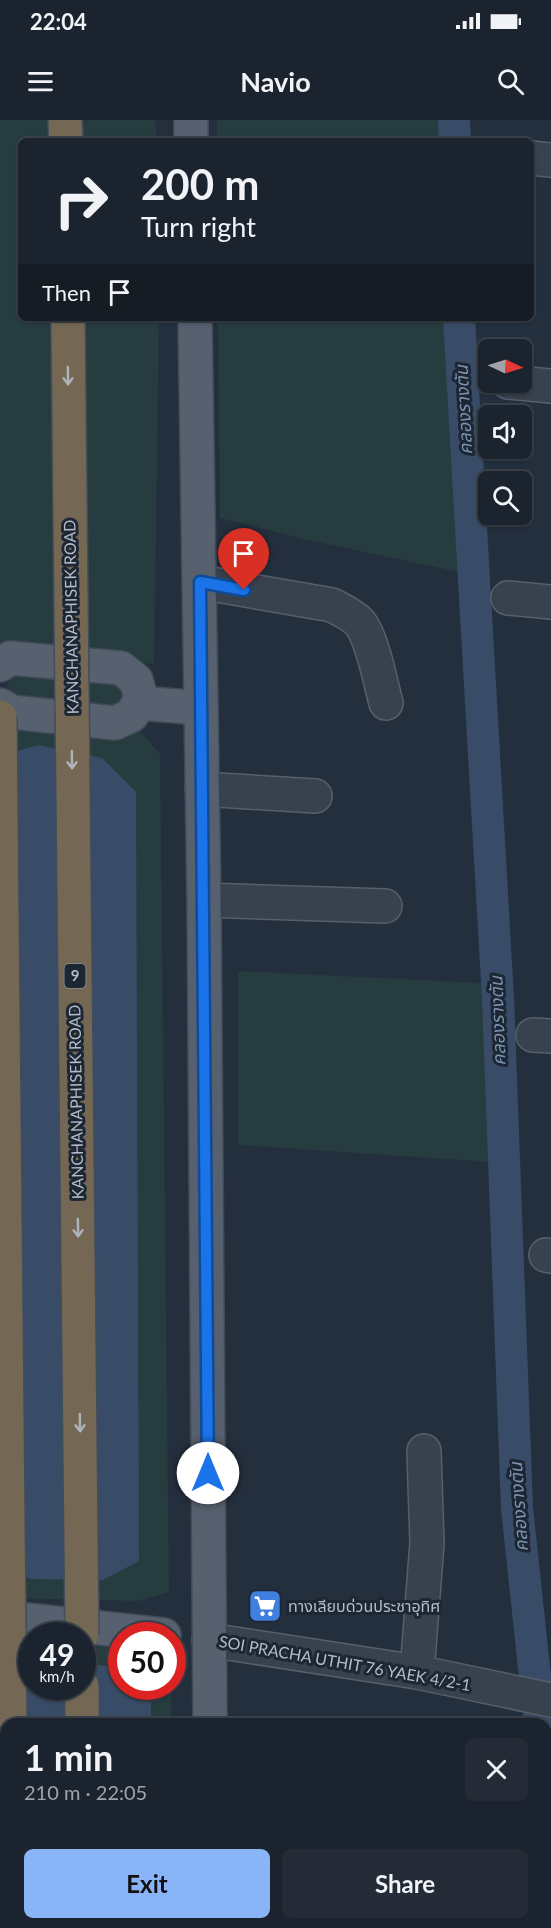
<!DOCTYPE html>
<meta charset="utf-8">
<style>
body{margin:0;font-family:Lato,"Noto Sans Thai",sans-serif;background:#242b36;color:#f1f3f6;height:100vh;display:flex;flex-direction:column;font-size:22px;white-space:nowrap}
*{box-sizing:border-box;margin:0}
p{font-size:20px;color:#a0a4aa}
.icon{flex:none;width:33px;height:33px;fill:none;stroke:currentColor;stroke-width:2;stroke-linecap:round;stroke-linejoin:round}
.map{position:relative;flex:1;overflow:hidden}
.sheet{position:absolute;left:0px;top:1598px;width:552px;height:212px;display:flex;flex-direction:column;background:#1b232e;border-radius:18px 18px 0 0;box-shadow:0 2px 4px #0004,0 0 0 2px #39404a}
.sheet>*{flex:none}
.top-card{position:absolute;left:18px;top:18px;width:516px;height:183px;border-radius:9px;box-shadow:0 2px 4px #0004,0 0 0 2px #39404a;background:#1b232e;color:#f1f3f6;overflow:hidden}
.needle{width:39px;rotate:94deg}
.buttons{position:absolute;left:478px;top:219px;display:grid;gap:12px}
.buttons a{display:grid;place-items:center;width:54px;height:54px;border-radius:9px;background:#1b232e;box-shadow:0 2px 4px #0004,0 0 0 2px #39404a;font-size:30px}
.speed{position:absolute;left:18px;top:1502px;display:flex;gap:12px;font-size:30px;font-weight:700;text-align:center}
.speed>*{display:grid;place-content:center;width:78px;height:78px;border-radius:50%;background:#1b232e;box-shadow:0 2px 4px #0004,0 0 0 2px #39404a;line-height:1}
.speed small{font-size:15px;font-weight:400}
.speed .limit{border:9px solid #d22;background:#fff;color:#111}
.pin{position:absolute;display:grid;place-items:center;width:51px;height:51px;color:#fff;margin:-62px -26px;border-radius:50% 50% 50% 0;rotate:-45deg;box-shadow:0 0 6px #0007}
.pin .icon{rotate:45deg}
.me{position:absolute;width:66px;margin:-33px;rotate:0deg;stroke-linejoin:round;filter:drop-shadow(0 0 4px #0008)}
.turn{display:flex;align-items:center;gap:21px;height:126px;padding:0 24px;font-size:27px}
.turn .icon{width:78px;height:78px;stroke-width:2.5}
.turn b{display:block;font-size:42px;line-height:51px}
.then{display:flex;align-items:center;height:57px;padding:0 24px;background:#0003;gap:12px;font-size:22px}
.round{display:grid;place-items:center;flex:none;width:63px;height:63px;border-radius:9px;background:#242b36}
.overview{display:flex;align-items:center;justify-content:space-between;height:102px;padding:0 24px}
h1{font-size:36px;font-weight:700;line-height:45px}
.cta{display:flex;gap:12px;margin-top:auto;padding:12px 24px}
.cta a{flex:1;height:69px;border-radius:9px;background:#8ab4f8;color:#111;font-size:24px;font-weight:700;line-height:69px;text-align:center}
.cta a+a{background:#242b36;color:#f1f3f6}
.status{display:flex;justify-content:space-between;align-items:center;height:42px;padding:0 30px;background:#1b232e;direction:ltr}
.status svg{height:16px;fill:currentColor}
header{display:flex;justify-content:space-between;align-items:center;height:78px;padding:0 24px;background:#1b232e;font-size:27px;font-weight:700}
.map>svg:first-child{display:block}
.green{fill:#263c3f}
.water{fill:#394c67}
.lines{fill:none;stroke-linecap:round;stroke-linejoin:round}
.canal{stroke:#394c67;stroke-width:32}
.minor-casing{stroke:#565f6c;stroke-width:36}
.major-casing{stroke:#414a57;stroke-width:36}
.highway-casing{stroke:#434c59;stroke-width:36}
.minor{stroke:#38414e;stroke-width:33}
.major{stroke:#56606e;stroke-width:33}
.highway{stroke:#746855;stroke-width:33}
.highway-bridge-casing{stroke:#434c59;stroke-width:36;stroke-linecap:butt}
.highway-bridge{stroke:#746855;stroke-width:33}
.oneway{stroke:#aeb4bd}
.route-casing{stroke:#114b97;stroke-width:15}
.route{stroke:#1a73e8;stroke-width:10}
.labels{text-anchor:middle;stroke-width:6;stroke-linejoin:round;paint-order:stroke}
.shield{fill:#1d2633;stroke:#878f9c;stroke-width:1.5}
.shield-label{font-size:15px;font-weight:bold;fill:#b4bcc9}
.street-label{font-size:16px;fill:#b4bcc9;stroke:#1d2633}
.poi-label{font-size:16px;fill:#b4bcc9;stroke:#1d2633;text-anchor:start}
.water-label{font-size:18px;font-style:italic;fill:#7c92b1;stroke:#1d2633}
</style>
<div class="status"><b>22:04</b><svg viewBox="0 0 49 12"><path d="M0 12V9h3v3zM5 12V6h3v6zM10 12V3h3v9zM15 12V0h3v12zM26 1h20v11H26zM47 4h2v5h-2z"/></svg></div>
<header><svg class="icon" aria-label="menu" viewBox="0 0 24 24"><path d="M4 6h16M4 12h16M4 18h16"/></svg>Navio<svg class="icon" aria-label="search" viewBox="0 0 24 24"><circle cx="10" cy="10" r="6"/><path d="M15 15l6 6"/></svg></header>
<div class="map">
<svg width="551" height="1808" viewBox="0 0 551 1808">
<rect width="100%" height="100%" fill="#242f3e"/>
<path class="green" d="M 0,0 L 155,0 L 157,21 L 21,21 L 21,198 L 159,198 L 154,544 L 44,536 L 0,522 Z
M 217,0 L 444,0 L 444,21 L 217,21 Z
M 218,198 L 450,198 L 464,453 L 303,419 L 220,398 Z
M 12,553 L 114,555 L 126,567 L 126,585 L 112,592 L 19,585 L 6,571 Z
M 0,596 L 140,611 L 160,634 L 169,1472 L 139,1481 L 0,1478 Z
M 238,851 L 482,863 L 490,1042 L 238,1025 Z
M 0,1519 L 31,1519 L 32,1566 L 82,1566 L 83,1519 L 121,1519 L 122,1566 L 171,1566 L 171,1603 L 6,1604 L 6,1803 L 173,1803 L 173,1808 L 0,1808 Z"/>
<path class="water" d="M 38,625 L 102,638 L 136,672 L 139,1441 L 103,1460 L 31,1459 L 0,1449 L 0,636 Z
M 0,1537 L 31,1538 L 32,1566 L 82,1566 L 83,1543 L 121,1548 L 122,1566 L 138,1566 L 151,1581 L 151,1603 L 6,1604 L 6,1803 L 151,1803 L 152,1808 L 0,1808 Z"/>
<g class="lines">
<path class="canal" d="M 454,0 L 455,21
M 459,198 L 498,879 L 517,1388 L 540,1604
M 546,1658 L 551,1704"/>
<defs>
<path id="minor" d="M 531,38 L 551,40
M 508,262 L 551,266
M 200,462 L 332,485 C 341,490 353,495 360,503 C 373,520 380,561 386,583
M 508,478 L 551,482
M 202,669 L 315,676
M 204,780 L 385,786
M 533,915 L 551,916
M 546,1135 L 551,1136
M 209,1520 L 417,1552 L 551,1580
M 417,1552 L 427,1423 L 424,1331
M 473,1803 L 473,1808"/>
<path id="major" d="M 191,0 L 191,21
M 195,198 L 204,780 L 210,1604
M 0,545 L 10,538 L 121,548 L 136,560 L 141,578 L 132,595 L 115,603 L 12,592 L 0,585
M 139,583 L 201,588
M 0,1497 L 164,1515
M 213,1803 L 213,1808"/>
<path id="highway" d="M 65,0 L 66,21
M 82,1566 L 82,1604
M 12,1803 L 12,1808
M 84,1803 L 84,1808"/>
</defs>
<use href="#minor" class="minor-casing"/>
<use href="#major" class="major-casing"/>
<use href="#highway" class="highway-casing"/>
<use href="#minor" class="minor"/>
<use href="#major" class="major"/>
<use href="#highway" class="highway"/>
<defs>
<path id="highway-bridge" d="M 68,198 L 82,1515
M 0,597 L 10,1604"/>
</defs>
<use href="#highway-bridge" class="highway-bridge-casing"/>
<use href="#highway-bridge" class="highway-bridge"/>
</g>
<defs><path id="oneway-shaft" d="M-6 0H5M1.5-3L5.5 0L1.5 3" fill="none" stroke-width="1.6" stroke-linecap="round" stroke-linejoin="round" transform="scale(1.5)"/></defs>
<g class="oneway">
<use href="#oneway-shaft" transform="translate(68 256) rotate(89)"/>
<use href="#oneway-shaft" transform="translate(72 640) rotate(89)"/>
<use href="#oneway-shaft" transform="translate(78 1108) rotate(89)"/>
<use href="#oneway-shaft" transform="translate(80 1303) rotate(89)"/>
</g>
<g class="lines">
<defs>
<path id="route" d="M 208,1353 L 200,462 L 244,470"/>
</defs>
<use href="#route" class="route-casing"/>
<use href="#route" class="route"/>
</g>
<defs>
<symbol id="supermarket-square" viewBox="-11 -11 22 22"><rect x="-9" y="-9" width="18" height="18" rx="4" fill="#3f7fe0" stroke="#1d2633"/><path d="M-6-5.5h2.5l.6 2H6L4.5 2H-2.5L-4.4-4H-6ZM-1.5 3.2a1.3 1.3 0 1 0 .1 0ZM3 3.2a1.3 1.3 0 1 0 .1 0Z" fill="#fff"/></symbol>
</defs>
<g fill-rule="evenodd">
<use href="#supermarket-square" x="246" y="1467" width="38" height="38"/>
</g>
<g class="labels">
<rect class="shield" x="64.5" y="844" width="21" height="24" rx="4.5"/>
<g class="shield-label">
<text x="75" y="861">9</text>
</g>
<g class="street-label">
<text transform="translate(71 497) rotate(-91)" y="6">KANCHANAPHISEK ROAD</text>
<text transform="translate(76 982) rotate(-91)" y="6">KANCHANAPHISEK ROAD</text>
<text transform="translate(345 1543) rotate(10)" y="6">SOI PRACHA UTHIT 76 YAEK 4/2-1</text>
</g>
<g class="poi-label">
<text x="288" y="1492">ทางเลียบด่วนประชาอุทิศ</text>
</g>
<g class="water-label">
<text transform="translate(464 290) rotate(-93)" y="6">คลองรางตัน</text>
<text transform="translate(498 901) rotate(-92)" y="6">คลองรางตัน</text>
<text transform="translate(519 1387) rotate(-94)" y="6">คลองรางตัน</text>
</g>
</g>
</svg>
<div class="buttons">
<a><svg class="needle" viewBox="-14 -14 28 28"><path d="M0-13l5 13h-10z" fill="#e53935"/><path d="M0 13l5-13h-10z" fill="#a0a4aa"/></svg></a>
<a><svg class="icon" aria-label="sound" viewBox="0 0 24 24"><path d="M4 9h4l5-4v14l-5-4H4zM17 9q2 3 0 6"/></svg></a>
<a><svg class="icon" aria-label="search" viewBox="0 0 24 24"><circle cx="10" cy="10" r="6"/><path d="M15 15l6 6"/></svg></a>
</div>
<div class="speed"><div>49<small>km/h</small></div><div class="limit">50</div></div>
<div class="pin" style="left:244px;top:470px;background:#d93025"><svg class="icon" aria-label="arrive" viewBox="0 0 24 24"><path d="M6 21V4h12l-3 4 3 4H6"/></svg></div>
<svg class="me" style="left:208px;top:1353px" viewBox="-20 -20 40 40"><circle r="19" fill="#fff"/><path d="M0-13L10 11 0 6-10 11z" fill="#1a73e8"/></svg>
<div class="top-card">
<div class="turn"><svg class="icon" aria-label="right" viewBox="0 0 24 24"><path d="M7 20v-9h11M14 6l5 5-5 5"/></svg><div><b>200 m</b>Turn right</div></div>
<div class="then">Then<svg class="icon" aria-label="arrive" viewBox="0 0 24 24"><path d="M6 21V4h12l-3 4 3 4H6"/></svg></div>
</div>
<section class="sheet">
<div class="overview"><div><h1>1 min</h1><p>210 m · 22:05</p></div><a class="round"><svg class="icon" aria-label="close" viewBox="0 0 24 24"><path d="M6 6l12 12M18 6L6 18"/></svg></a></div>
<div class="cta"><a>Exit</a><a>Share</a></div>
</section>
</div>
